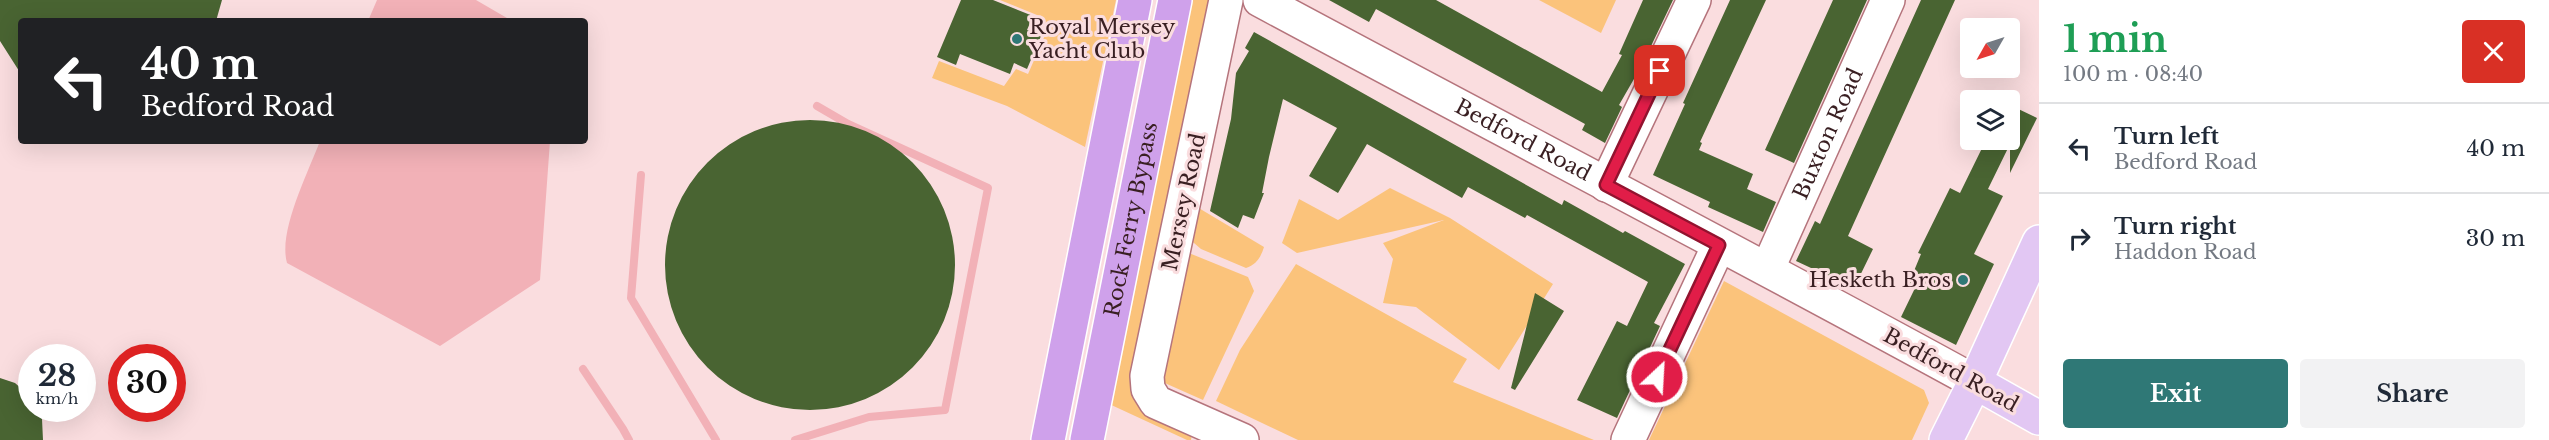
<!DOCTYPE html>
<meta charset="utf-8">
<style>
body{margin:0;font-family:"Libre Baskerville",serif;background:#f2f2f3;color:#1f2937;height:100vh;display:flex;flex-direction:column;font-size:22px;white-space:nowrap}
*{box-sizing:border-box;margin:0}
p{font-size:20px;color:#747a83}
.icon{flex:none;width:33px;height:33px;fill:none;stroke:currentColor;stroke-width:2;stroke-linecap:round;stroke-linejoin:round}
.map{position:relative;flex:1;overflow:hidden}
.drawer{display:flex;flex-direction:column;background:#fff;width:510px}
.drawer>*{flex:none}
.hud{position:absolute;left:18px;top:18px;width:570px;height:126px;border-radius:6px;box-shadow:0 6px 24px #0002;background:#202124;color:#fff;overflow:hidden}
.needle{width:39px;rotate:231deg}
.buttons{position:absolute;left:1960px;top:18px;display:grid;gap:12px}
.buttons a{display:grid;place-items:center;width:60px;height:60px;border-radius:6px;background:#fff;box-shadow:0 6px 24px #0002;font-size:30px}
.speed{position:absolute;left:18px;top:344px;display:flex;gap:12px;font-size:30px;font-weight:700;text-align:center}
.speed>*{display:grid;place-content:center;width:78px;height:78px;border-radius:50%;background:#fff;box-shadow:0 6px 24px #0002;line-height:1}
.speed small{font-size:15px;font-weight:400}
.speed .limit{border:9px solid #d22;background:#fff;color:#111}
.pin{position:absolute;display:grid;place-items:center;width:51px;height:51px;color:#fff;margin:-26px;border-radius:12px;box-shadow:0 3px 9px #0006}
.me{position:absolute;width:66px;margin:-33px;rotate:25deg;stroke-linejoin:round;filter:drop-shadow(0 0 4px #0008)}
.turn{display:flex;align-items:center;gap:21px;height:126px;padding:0 24px;font-size:27px}
.turn .icon{width:78px;height:78px;stroke-width:2.5}
.turn b{display:block;font-size:42px;line-height:51px}
.round{display:grid;place-items:center;flex:none;width:63px;height:63px;border-radius:6px;background:#f2f2f3}
.head{display:flex;align-items:center;justify-content:space-between;height:102px;padding:0 24px}
h1{font-size:36px;font-weight:800;line-height:45px;color:#1e9e55}
.primary-button{display:flex;gap:12px;margin-top:auto;padding:12px 24px}
.primary-button a{flex:1;height:69px;border-radius:6px;background:#2f7876;color:#fff;font-size:24px;font-weight:800;line-height:69px;text-align:center}
.primary-button a+a{background:#f2f2f3;color:#1f2937}
ul{padding:0;list-style:none}
li{display:flex;align-items:center;gap:18px;height:90px;padding:0 24px;border-top:2px solid #e0e1e3}
li div{flex:1}
li b{display:block;font-size:22px}
li em{font-style:normal}
main{display:flex;flex:1;min-height:0}
.map>svg:first-child{display:block}
.green{fill:#fbc37b}
.water{fill:#f2b1b7}
.lines{fill:none;stroke-linecap:round;stroke-linejoin:round}
.stream{stroke:#f2b1b7;stroke-width:8}
.building{fill:#496432}
.minor-casing{stroke:#b5747c;stroke-width:36}
.major-casing{stroke:#fff;stroke-width:36}
.highway-casing{stroke:#fff;stroke-width:36}
.minor{stroke:#fff;stroke-width:33}
.major{stroke:#e2c7f3;stroke-width:33}
.highway{stroke:#cfa1eb;stroke-width:33}
.route-casing{stroke:#92132f;stroke-width:15}
.route{stroke:#e11d48;stroke-width:10}
.poi-dot{fill:#2f7876;stroke:#fadddf;stroke-width:2}
.labels{text-anchor:middle;stroke-width:6;stroke-linejoin:round;paint-order:stroke}
.poi-label{font-size:21px;fill:#391f22;stroke:#fadddf;text-anchor:start}
.street-label{font-size:21px;fill:#391f22;stroke:#fadddf}
</style>
<main>
<div class="map">
<svg width="2039" height="440" viewBox="0 0 2039 440">
<rect width="100%" height="100%" fill="#fadddf"/>
<path class="green" d="M 1000,0 L 1116,0 L 1085,147 L 1007,106 L 932,78 L 939,61 L 1004,86 L 1016,69 L 1028,74 L 1046,33 L 1034,28 L 1037,15 Z
M 1189,0 L 1211,0 L 1136,370 L 1192,433 L 1191,440 L 1187,440 L 1107,403 Z
M 1539,0 L 1616,0 L 1601,33 Z
M 1390,188 L 1450,218 L 1553,284 L 1499,370 L 1416,307 L 1383,303 L 1393,259 L 1383,243 L 1444,220 L 1297,253 L 1282,243 L 1299,199 L 1338,220 Z
M 1192,204 L 1264,247 C 1261,257 1256,265 1246,268 L 1201,249 L 1187,237 Z
M 1184,251 L 1248,277 L 1254,291 L 1203,400 L 1158,380 Z
M 1296,264 L 1467,359 L 1453,382 L 1594,440 L 1298,440 L 1216,401 L 1240,350 Z
M 1724,281 L 1924,390 L 1929,403 L 1912,440 L 1649,440 Z"/>
<path class="water" d="M 377,0 L 476,0 L 512,21 L 368,21 Z
M 320,141 L 550,141 L 540,280 L 440,346 L 287,263 C 278,231 308,173 320,141 Z"/>
<g class="lines">
<path class="stream" d="M 641,175 L 631,298 L 716,440
M 583,369 L 623,429 L 629,440
M 795,440 L 869,417 L 945,410 L 988,188 L 848,124 L 817,106"/>
</g>
<path class="building" d="M 0,0 L 222,0 L 216,21 L 21,21 L 21,74 L 0,41 Z
M 961,0 L 993,0 L 1033,16 L 1027,30 L 1041,36 L 1027,69 L 1014,63 L 1010,74 L 960,54 L 956,65 L 937,57 Z
M 1329,0 L 1436,0 L 1602,92 L 1622,55 L 1619,54 L 1643,0 L 1673,0 L 1642,65 L 1619,105 L 1622,107 L 1605,143 L 1582,130 L 1585,124 L 1376,9 L 1369,22 Z
M 1730,0 L 1766,0 L 1700,142 L 1702,143 L 1699,150 L 1753,174 L 1747,189 L 1776,202 L 1763,232 L 1708,207 L 1710,202 L 1653,175 L 1685,104 L 1683,103 Z
M 1833,0 L 1867,0 L 1794,163 L 1765,150 Z
M 1921,0 L 1955,0 L 1848,236 L 1873,249 L 1854,288 L 1796,261 L 1815,221 L 1820,224 Z
M 1254,32 L 1562,205 L 1564,200 L 1623,233 L 1625,231 L 1685,264 L 1654,323 L 1660,326 L 1617,418 L 1577,400 L 1617,321 L 1627,326 L 1648,282 L 1527,215 L 1525,218 L 1468,187 L 1462,198 L 1367,144 L 1338,193 L 1309,176 L 1337,128 L 1283,99 L 1269,157 L 1262,193 L 1264,193 L 1254,219 L 1243,215 L 1238,228 L 1210,211 L 1231,119 L 1236,73 L 1249,51 L 1245,48 Z
M 2010,105 L 2037,118 L 2010,173 L 2010,144 L 1988,189 L 2003,196 L 1974,254 L 1994,264 L 1956,345 L 1901,317 L 1916,286 L 1909,283 L 1921,254 L 1918,253 L 1950,188 L 1960,193 L 1986,140 L 2010,140 Z
M665 265a145 145 0 1 1 290 0a145 145 0 1 1-290 0Z
M 1535,293 L 1564,311 L 1515,390 L 1511,388 Z
M 0,378 L 15,383 L 32,398 L 32,408 L 37,408 L 42,419 L 43,440 L 0,440 Z"/>
<g class="lines">
<defs>
<g id="minor">
<path d="M 1226,0 L 1147,376 L 1148,389 L 1156,402 L 1242,440"/>
<path id="s1" d="M 1260,0 C 1498,128 1738,252 1975,382"/>
<path d="M 1606,185 L 1694,0"/>
<path id="s2" d="M 1768,268 L 1888,0"/>
<path d="M 1628,440 L 1719,245"/>
</g>
<path id="major" d="M 1975,382 L 2039,418
M 1946,440 L 1975,382 L 2039,242"/>
<g id="highway">
<path d="M 1048,440 L 1135,0"/>
<path id="s3" d="M 1087,440 L 1175,0"/>
</g>
</defs>
<use href="#minor" class="minor-casing"/>
<use href="#major" class="major-casing"/>
<use href="#highway" class="highway-casing"/>
<use href="#minor" class="minor"/>
<use href="#major" class="major"/>
<use href="#highway" class="highway"/>
</g>
<g class="lines">
<defs>
<path id="route" d="M 1657,377 L 1719,245 L 1606,185 L 1660,71"/>
</defs>
<use href="#route" class="route-casing"/>
<use href="#route" class="route"/>
</g>
<g class="poi-dot">
<circle cx="1017" cy="39" r="6"/>
<circle cx="1963" cy="280" r="6"/>
</g>
<g class="labels">
<g class="poi-label">
<text x="1029" y="34">Royal Mersey<tspan x="1029" dy="24">Yacht Club</tspan></text>
<text x="1951" y="287" text-anchor="end">Hesketh Bros</text>
</g>
<g class="street-label">
<text dy="7" stroke="none"><textPath href="#s2" startOffset="147">Buxton Road</textPath></text>
<text dy="7" stroke="none"><textPath href="#s1" startOffset="298">Bedford Road</textPath></text>
<text transform="translate(1184 202) rotate(-78)" y="7">Mersey Road</text>
<text dy="7" stroke="none"><textPath href="#s3" startOffset="225">Rock Ferry Bypass</textPath></text>
<text transform="translate(1951 370) rotate(29)" y="7">Bedford Road</text>
</g>
</g>
</svg>
<div class="buttons">
<a><svg class="needle" viewBox="-14 -14 28 28"><path d="M0-13l5 13h-10z" fill="#e53935"/><path d="M0 13l5-13h-10z" fill="#747a83"/></svg></a>
<a><svg class="icon" aria-label="layers" viewBox="0 0 24 24"><path d="M12 4l9 5-9 5-9-5zM3 14l9 5 9-5"/></svg></a>
</div>
<div class="speed"><div>28<small>km/h</small></div><div class="limit">30</div></div>
<div class="pin" style="left:1660px;top:71px;background:#d93025"><svg class="icon" aria-label="arrive" viewBox="0 0 24 24"><path d="M6 21V4h12l-3 4 3 4H6"/></svg></div>
<svg class="me" style="left:1657px;top:377px" viewBox="-20 -20 40 40"><circle r="17" fill="#e11d48" stroke="#fff" stroke-width="3"/><path d="M0-11L8 9 0 5-8 9z" fill="#fff"/></svg>
<div class="hud">
<div class="turn"><svg class="icon" aria-label="left" viewBox="0 0 24 24"><path d="M17 20v-9H6M10 6l-5 5 5 5"/></svg><div><b>40 m</b>Bedford Road</div></div>
</div>
</div>
<section class="drawer">
<div class="head"><div><h1>1 min</h1><p>100 m · 08:40</p></div><a class="round" style="background:#d93025;color:#fff"><svg class="icon" aria-label="close" viewBox="0 0 24 24"><path d="M6 6l12 12M18 6L6 18"/></svg></a></div>
<ul>
<li><svg class="icon" aria-label="left" viewBox="0 0 24 24"><path d="M17 20v-9H6M10 6l-5 5 5 5"/></svg><div><b>Turn left</b><p>Bedford Road</p></div><em>40 m</em></li>
<li><svg class="icon" aria-label="right" viewBox="0 0 24 24"><path d="M7 20v-9h11M14 6l5 5-5 5"/></svg><div><b>Turn right</b><p>Haddon Road</p></div><em>30 m</em></li>
</ul>
<div class="primary-button"><a>Exit</a><a>Share</a></div>
</section>
</main>
